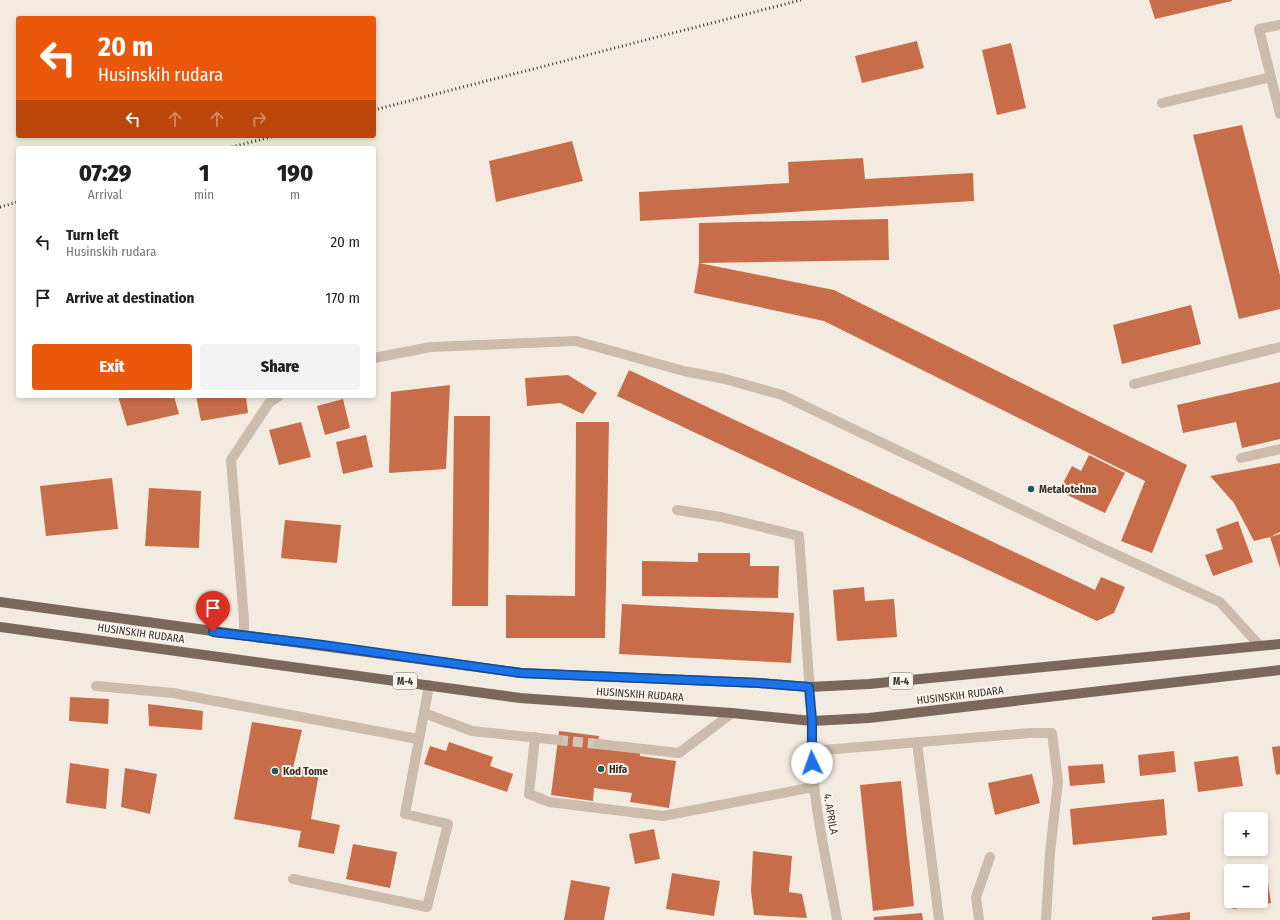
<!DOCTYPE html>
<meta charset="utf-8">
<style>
body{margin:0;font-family:"Fira Sans Condensed",sans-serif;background:#f2f2f2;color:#202124;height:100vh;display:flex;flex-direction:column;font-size:15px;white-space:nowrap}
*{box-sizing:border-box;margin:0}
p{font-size:13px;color:#757577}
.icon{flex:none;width:22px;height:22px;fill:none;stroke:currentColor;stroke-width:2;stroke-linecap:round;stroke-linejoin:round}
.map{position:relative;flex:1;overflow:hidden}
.sheet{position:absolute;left:16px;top:146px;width:360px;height:252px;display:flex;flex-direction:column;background:#fff;border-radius:4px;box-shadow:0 2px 6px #0003}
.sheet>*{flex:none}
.hud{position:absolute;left:16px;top:16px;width:360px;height:122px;border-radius:4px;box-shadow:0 2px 6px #0003;background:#ea580c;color:#fff;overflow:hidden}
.buttons{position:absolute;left:1224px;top:812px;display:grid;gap:8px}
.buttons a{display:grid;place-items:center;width:44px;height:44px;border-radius:4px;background:#fff;box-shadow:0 2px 6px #0003;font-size:20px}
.pin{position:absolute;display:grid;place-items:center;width:34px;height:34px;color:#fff;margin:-41px -17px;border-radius:50% 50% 50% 0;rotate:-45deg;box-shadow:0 0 4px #0007}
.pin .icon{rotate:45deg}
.me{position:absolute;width:44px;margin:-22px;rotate:357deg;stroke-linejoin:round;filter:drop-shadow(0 0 3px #0008)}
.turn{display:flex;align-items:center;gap:14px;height:84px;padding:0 16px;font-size:18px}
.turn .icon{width:52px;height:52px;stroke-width:2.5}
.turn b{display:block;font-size:28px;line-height:34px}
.lanes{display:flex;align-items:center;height:38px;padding:0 16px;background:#0003;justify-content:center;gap:20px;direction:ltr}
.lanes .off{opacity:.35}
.eta{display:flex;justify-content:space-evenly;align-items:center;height:68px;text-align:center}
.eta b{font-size:24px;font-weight:800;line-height:28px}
.primary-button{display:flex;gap:8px;margin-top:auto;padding:8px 16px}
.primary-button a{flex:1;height:46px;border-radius:4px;background:#ea580c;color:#fff;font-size:16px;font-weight:800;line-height:46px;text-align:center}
.primary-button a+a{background:#f2f2f2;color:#202124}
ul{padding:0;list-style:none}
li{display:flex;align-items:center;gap:12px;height:56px;padding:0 16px}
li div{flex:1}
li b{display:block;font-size:15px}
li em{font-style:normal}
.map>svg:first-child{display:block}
.building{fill:#c86d49}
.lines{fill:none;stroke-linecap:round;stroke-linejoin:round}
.minor-tunnel{stroke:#cfc6bc;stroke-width:10;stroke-dasharray:10 5;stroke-linecap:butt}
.minor{stroke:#cdbcab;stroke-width:10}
.major{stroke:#7c685b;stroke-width:10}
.rail{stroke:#3a302a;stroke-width:3;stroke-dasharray:1 3;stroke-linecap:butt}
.route-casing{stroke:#114b97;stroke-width:10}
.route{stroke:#1a73e8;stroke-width:7}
.poi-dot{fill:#1e575d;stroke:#fbf5ed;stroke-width:1.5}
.labels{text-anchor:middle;stroke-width:4;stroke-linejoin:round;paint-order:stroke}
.shield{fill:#fbf5ed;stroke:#746b64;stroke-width:1}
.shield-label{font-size:10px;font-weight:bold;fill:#3a302a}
.poi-label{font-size:11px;font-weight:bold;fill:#3a302a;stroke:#fbf5ed;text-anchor:start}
.street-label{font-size:11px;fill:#3a302a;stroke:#fbf5ed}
</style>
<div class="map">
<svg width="1280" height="920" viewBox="0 0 1280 920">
<rect width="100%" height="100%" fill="#f4ebe0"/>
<path class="building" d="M 1149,0 L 1232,0 L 1232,1 L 1155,19 Z
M 917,41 L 924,68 L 862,83 L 855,56 Z
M 1011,43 L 1026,108 L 997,115 L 982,50 Z
M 1242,125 L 1280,275 L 1280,309 L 1239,319 L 1193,135 Z
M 572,141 L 583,181 L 496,202 L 489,161 Z
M 863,158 L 865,179 L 973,173 L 974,201 L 640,221 L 639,192 L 789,183 L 788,162 Z
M 888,219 L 889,260 L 699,263 L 699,223 Z
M 699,263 L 834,290 L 1187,465 L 1152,553 L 1121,541 L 1145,481 L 824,321 L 694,293 Z
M 1191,305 L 1201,344 L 1122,364 L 1113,325 Z
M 629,370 L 1095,590 L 1101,577 L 1125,587 L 1114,613 L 1097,621 L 617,396 Z
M 568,375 L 597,393 L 583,414 L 560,403 L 527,406 L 525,378 Z
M 1280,382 L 1280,439 L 1242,448 L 1236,422 L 1183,433 L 1177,405 Z
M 450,385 L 446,469 L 389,473 L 391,392 Z
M 118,396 L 174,396 L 179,414 L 127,426 Z
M 196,396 L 246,396 L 248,413 L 201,421 Z
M 343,399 L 350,428 L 325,435 L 317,406 Z
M 454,416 L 490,416 L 488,606 L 452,606 Z
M 301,422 L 311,457 L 279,465 L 269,430 Z
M 576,422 L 609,422 L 605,638 L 506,638 L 506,595 L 575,596 Z
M 366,435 L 373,467 L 343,474 L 336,442 Z
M 1089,455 L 1125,473 L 1105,513 L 1059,491 L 1072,466 L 1081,471 Z
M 1280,463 L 1280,532 L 1270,537 L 1254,541 L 1234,503 L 1210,476 Z
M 112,478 L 118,529 L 46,536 L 40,486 Z
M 149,488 L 201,491 L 199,548 L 145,546 Z
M 285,520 L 341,525 L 337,563 L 281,558 Z
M 1238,521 L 1253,562 L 1213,576 L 1205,555 L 1223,549 L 1216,529 Z
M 1280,534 L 1280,568 L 1270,537 Z
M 698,553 L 750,553 L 750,566 L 779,566 L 778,598 L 642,596 L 642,561 L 698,562 Z
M 864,587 L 865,601 L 894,599 L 897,637 L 837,641 L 833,590 Z
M 622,604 L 794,613 L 791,663 L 619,654 Z
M 70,697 L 109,699 L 108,724 L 69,721 Z
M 148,704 L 203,711 L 202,730 L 149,726 Z
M 252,722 L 302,730 L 293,768 L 319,773 L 311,819 L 340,825 L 334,854 L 298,847 L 301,831 L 234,819 Z
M 559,731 L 599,736 L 598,746 L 640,752 L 640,756 L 676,761 L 669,808 L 630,802 L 632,793 L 594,788 L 593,801 L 551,795 Z
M 449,742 L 493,757 L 490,766 L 513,774 L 507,792 L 424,764 L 430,746 L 446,751 Z
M 1280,746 L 1280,774 L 1276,775 L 1272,747 Z
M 1174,751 L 1176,772 L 1140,776 L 1138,755 Z
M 1238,756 L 1243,786 L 1198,792 L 1194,762 Z
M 70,763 L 109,769 L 106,809 L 66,803 Z
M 1103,764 L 1105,783 L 1070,786 L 1068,766 Z
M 125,768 L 157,774 L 150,814 L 121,807 Z
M 1032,774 L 1040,803 L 995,815 L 988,783 Z
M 901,781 L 914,906 L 873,911 L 860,785 Z
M 1164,799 L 1167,835 L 1073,845 L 1070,809 Z
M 654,829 L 660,859 L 635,864 L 629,834 Z
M 353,844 L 397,852 L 390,888 L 346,879 Z
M 753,851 L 792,856 L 789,892 L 802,894 L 807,918 L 754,915 L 751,891 Z
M 1265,864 L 1271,903 L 1233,909 L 1231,901 L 1261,901 L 1261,871 L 1231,871 L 1230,893 L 1226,871 Z
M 672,873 L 720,881 L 714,916 L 666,909 Z
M 571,880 L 610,887 L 604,920 L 564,920 Z
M 1190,912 L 1190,920 L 1152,920 L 1152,917 Z
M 922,913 L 923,920 L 874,920 L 874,917 Z"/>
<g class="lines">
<path class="minor-tunnel" d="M 558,740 L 598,744"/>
<path class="minor" d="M 1280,25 L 1259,29 L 1280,114
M 1162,103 L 1271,77
M 374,358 L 431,347 L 576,341 L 684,371 L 725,379 L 782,395 L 1104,549 L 1220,602 L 1260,646
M 1134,384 L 1280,347
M 1241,458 L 1280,449
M 677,510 L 721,517 L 799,536 L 812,721 C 808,787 826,855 837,920
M 244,636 L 244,620 L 231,460 L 269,403 L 279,396
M 429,685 L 424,713 L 472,731 L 558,740
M 96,686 L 173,693 L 418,739
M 535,737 L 529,794 L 549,802 L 663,816 L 814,787
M 917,742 L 939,920
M 598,744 L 679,753 L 732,713
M 811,751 L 1030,733 L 1052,733 L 1058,781 L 1050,853 L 1046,920
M 293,879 L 427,907 L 448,824 L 405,814 L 424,713
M 979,920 L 976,897 L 990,857"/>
<path class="major" d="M 0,602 L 521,673 L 759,683 L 809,687 L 869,684 L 1280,644
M 0,627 L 520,698 L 732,713 L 812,721 L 869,718 L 1280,670"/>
<path class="rail" d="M 374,110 L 801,0
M 228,148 L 275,136
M 0,207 L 18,202"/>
</g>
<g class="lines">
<defs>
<path id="route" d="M 213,632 L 323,645 L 521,673 L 759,683 L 809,687 L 812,721 L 812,763"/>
</defs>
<use href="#route" class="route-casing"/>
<use href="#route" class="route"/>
</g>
<g class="poi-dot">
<circle cx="1031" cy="489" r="4"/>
<circle cx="601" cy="769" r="4"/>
<circle cx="275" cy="771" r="4"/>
</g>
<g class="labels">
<g class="shield">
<rect x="393" y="673" width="24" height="16" rx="3"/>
<rect x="889" y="673" width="24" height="16" rx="3"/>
</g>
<g class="shield-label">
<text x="405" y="685">M-4</text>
<text x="901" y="685">M-4</text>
</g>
<g class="poi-label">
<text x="1039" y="493">Metalotehna</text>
<text x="609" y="773">Hifa</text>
<text x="283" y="775">Kod Tome</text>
</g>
<g class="street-label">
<text transform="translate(141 633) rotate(8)" y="4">HUSINSKIH RUDARA</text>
<text transform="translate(640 694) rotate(4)" y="4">HUSINSKIH RUDARA</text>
<text transform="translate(960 695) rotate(-7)" y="4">HUSINSKIH RUDARA</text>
<text transform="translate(831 814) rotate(80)" y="4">4. APRILA</text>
</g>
</g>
</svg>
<div class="buttons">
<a>+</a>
<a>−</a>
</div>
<div class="pin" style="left:213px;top:632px;background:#d93025"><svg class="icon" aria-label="arrive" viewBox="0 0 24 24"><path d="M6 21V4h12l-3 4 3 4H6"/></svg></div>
<svg class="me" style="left:812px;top:763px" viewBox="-20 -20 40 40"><circle r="19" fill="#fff"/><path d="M0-13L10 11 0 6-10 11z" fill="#1a73e8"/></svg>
<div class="hud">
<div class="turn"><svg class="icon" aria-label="left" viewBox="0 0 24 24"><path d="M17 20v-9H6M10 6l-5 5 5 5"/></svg><div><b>20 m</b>Husinskih rudara</div></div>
<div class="lanes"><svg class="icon" aria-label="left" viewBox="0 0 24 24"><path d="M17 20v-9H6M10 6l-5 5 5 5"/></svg><svg class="icon off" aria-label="ahead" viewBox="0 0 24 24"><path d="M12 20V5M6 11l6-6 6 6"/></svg><svg class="icon off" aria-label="ahead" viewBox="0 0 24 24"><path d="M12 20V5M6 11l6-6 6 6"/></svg><svg class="icon off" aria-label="right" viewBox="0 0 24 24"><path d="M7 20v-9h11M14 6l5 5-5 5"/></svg></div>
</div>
<section class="sheet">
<div class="eta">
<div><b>07:29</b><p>Arrival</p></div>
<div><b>1</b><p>min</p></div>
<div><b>190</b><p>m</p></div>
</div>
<ul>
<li><svg class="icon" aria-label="left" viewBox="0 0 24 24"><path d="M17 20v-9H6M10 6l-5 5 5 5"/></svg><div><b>Turn left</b><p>Husinskih rudara</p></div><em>20 m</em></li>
<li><svg class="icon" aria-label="arrive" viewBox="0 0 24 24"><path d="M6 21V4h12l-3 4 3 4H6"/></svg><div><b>Arrive at destination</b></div><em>170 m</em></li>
</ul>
<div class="primary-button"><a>Exit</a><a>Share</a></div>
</section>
</div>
